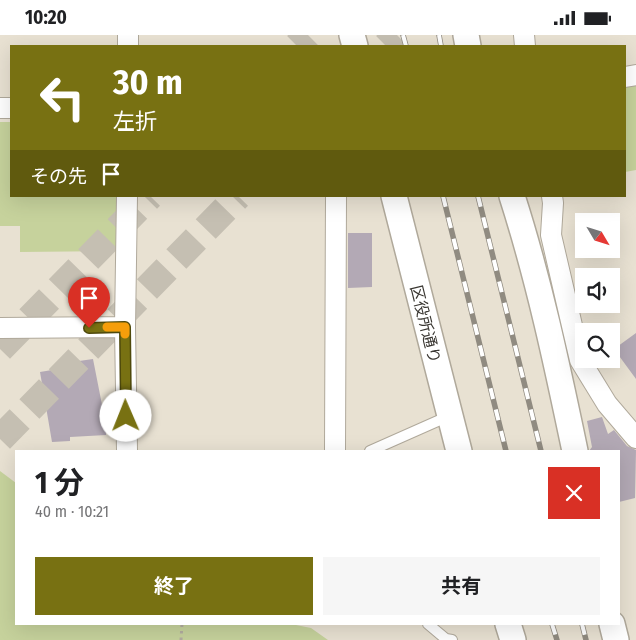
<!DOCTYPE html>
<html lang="ja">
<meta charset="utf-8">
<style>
body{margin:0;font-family:"Fira Sans Condensed","Noto Sans JP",sans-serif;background:#f6f6f6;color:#202124;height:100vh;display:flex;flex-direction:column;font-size:19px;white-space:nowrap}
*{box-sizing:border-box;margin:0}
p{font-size:16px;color:#757577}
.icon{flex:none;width:28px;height:28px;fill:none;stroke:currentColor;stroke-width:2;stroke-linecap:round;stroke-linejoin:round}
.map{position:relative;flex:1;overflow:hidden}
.side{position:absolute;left:15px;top:415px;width:605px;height:175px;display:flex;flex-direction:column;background:#fff;border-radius:0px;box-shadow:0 5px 20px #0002}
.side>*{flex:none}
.top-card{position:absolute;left:10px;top:10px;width:616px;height:152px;border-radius:0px;box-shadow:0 5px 20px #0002;background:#787112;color:#fff;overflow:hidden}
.needle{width:32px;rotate:128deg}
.tools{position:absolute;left:575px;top:178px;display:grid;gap:10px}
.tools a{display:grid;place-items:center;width:45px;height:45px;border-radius:0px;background:#fff;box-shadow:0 5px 20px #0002;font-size:25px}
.pin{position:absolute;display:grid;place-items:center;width:42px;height:42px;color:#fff;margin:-51px -21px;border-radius:50% 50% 50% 0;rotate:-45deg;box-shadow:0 0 5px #0007}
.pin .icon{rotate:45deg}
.me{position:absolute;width:55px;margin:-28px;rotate:359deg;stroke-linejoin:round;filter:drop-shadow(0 0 4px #0008)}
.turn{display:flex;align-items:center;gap:18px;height:105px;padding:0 20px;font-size:22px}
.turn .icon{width:65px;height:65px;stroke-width:2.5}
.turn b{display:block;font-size:35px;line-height:42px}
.then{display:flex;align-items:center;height:48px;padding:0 20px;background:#0003;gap:10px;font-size:19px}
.round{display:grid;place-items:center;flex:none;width:52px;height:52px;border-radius:0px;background:#f6f6f6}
.overview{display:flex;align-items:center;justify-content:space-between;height:85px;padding:0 20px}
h1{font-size:30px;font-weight:700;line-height:38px}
.button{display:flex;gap:10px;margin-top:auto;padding:10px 20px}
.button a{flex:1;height:58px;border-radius:0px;background:#787112;color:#fff;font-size:20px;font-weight:700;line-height:58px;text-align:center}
.button a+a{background:#f6f6f6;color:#202124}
.status{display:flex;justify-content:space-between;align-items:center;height:35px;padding:0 25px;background:#fff;direction:ltr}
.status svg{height:14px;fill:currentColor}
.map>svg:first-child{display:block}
.green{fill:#c6d29c}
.building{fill:#b3a9b5}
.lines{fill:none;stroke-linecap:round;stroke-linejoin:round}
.motorway-tunnel{stroke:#c5bfb2;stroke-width:28;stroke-dasharray:28 14;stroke-linecap:butt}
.service-casing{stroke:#b0a99b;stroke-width:12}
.minor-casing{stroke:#b0a99b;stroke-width:22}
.tertiary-casing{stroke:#b0a99b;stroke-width:28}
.path{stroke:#b2aca0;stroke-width:3;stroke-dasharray:2.5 4;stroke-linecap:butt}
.service{stroke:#fff;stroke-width:10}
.minor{stroke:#fff;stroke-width:20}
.tertiary{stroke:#fff;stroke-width:25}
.rail-casing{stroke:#908b81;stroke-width:5.5}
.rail{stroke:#fff;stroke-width:4;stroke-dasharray:11;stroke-linecap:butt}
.route-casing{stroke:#4e490c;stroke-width:12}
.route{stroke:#787112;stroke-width:9}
.slow{stroke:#f59e0b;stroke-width:9}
.labels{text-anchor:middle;stroke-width:4;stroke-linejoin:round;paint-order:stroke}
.street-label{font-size:16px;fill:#3a3732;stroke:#fff}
</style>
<div class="status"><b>10:20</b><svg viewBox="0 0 49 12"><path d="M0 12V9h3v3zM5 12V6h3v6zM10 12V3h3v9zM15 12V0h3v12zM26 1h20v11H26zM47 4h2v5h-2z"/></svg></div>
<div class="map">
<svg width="636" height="605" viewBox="0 0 636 605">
<rect width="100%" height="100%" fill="#e8e1d2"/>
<path class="green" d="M 636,47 L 636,135 L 625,137 L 625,50 Z
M 0,87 L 11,87 L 11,161 L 119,161 L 119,216 L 20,217 L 20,191 L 0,191 Z
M 0,436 L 16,448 L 16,589 L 291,589 L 311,593 L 328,605 L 0,605 Z"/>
<path class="building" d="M 348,198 L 372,198 L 372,252 L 348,253 Z
M 636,298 L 636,344 L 614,314 Z
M 93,324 L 104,380 L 106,380 L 106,400 L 70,402 L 70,406 L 52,407 L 40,337 L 58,334 L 58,329 Z
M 602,382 L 608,399 L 614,395 L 627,411 L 636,415 L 635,463 L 619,467 L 619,416 L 589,416 L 592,412 L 587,386 Z"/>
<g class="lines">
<path class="motorway-tunnel" d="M 297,11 L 308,0
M 386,11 L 397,0
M 0,314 L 150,161
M 0,404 L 238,161"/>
<defs>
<path id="service" d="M 370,416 L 449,381
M 428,589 L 446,604 L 452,605"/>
<path id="minor" d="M 128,0 L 128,11
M 524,0 L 525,11
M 625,42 L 636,40
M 0,73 L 11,73
M 127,161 L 125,292 L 127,416
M 552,161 L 553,168 L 551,200 L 580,325 L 607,369 L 636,403
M 0,293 L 125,292
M 335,416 L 336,161"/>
<path id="tertiary" d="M 352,0 L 355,11
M 466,0 L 468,11
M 394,161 L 459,416
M 512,161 C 539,245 557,330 575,416
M 508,589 L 513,605
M 612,589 L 616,605"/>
</defs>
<use href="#service" class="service-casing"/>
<use href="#minor" class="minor-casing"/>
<use href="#tertiary" class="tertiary-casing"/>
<path class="path" d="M 181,605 L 182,589"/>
<use href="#service" class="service"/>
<use href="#minor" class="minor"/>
<use href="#tertiary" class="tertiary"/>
<defs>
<path id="rail" d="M 403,0 L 406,11
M 439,0 L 441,11
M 443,161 L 506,416
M 478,161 L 541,416
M 552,589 L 557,605
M 582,589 L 586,605"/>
</defs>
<use href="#rail" class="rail-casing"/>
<use href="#rail" class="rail"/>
</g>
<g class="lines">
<defs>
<path id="route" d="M 89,293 L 125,292 L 126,381"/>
</defs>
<use href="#route" class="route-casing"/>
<use href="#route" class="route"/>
<path class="slow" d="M 107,292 L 125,292 L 125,299"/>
</g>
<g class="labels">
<g class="street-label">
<text transform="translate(426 289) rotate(76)" y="6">区役所通り</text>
</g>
</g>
</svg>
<div class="tools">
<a><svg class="needle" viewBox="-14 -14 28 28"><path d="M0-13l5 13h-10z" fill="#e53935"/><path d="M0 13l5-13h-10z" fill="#757577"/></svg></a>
<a><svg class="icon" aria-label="sound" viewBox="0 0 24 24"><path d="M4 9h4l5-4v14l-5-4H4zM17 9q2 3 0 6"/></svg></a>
<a><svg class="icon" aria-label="search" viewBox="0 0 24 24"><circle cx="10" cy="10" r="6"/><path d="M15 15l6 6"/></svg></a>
</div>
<div class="pin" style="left:89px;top:293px;background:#d93025"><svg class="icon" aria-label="arrive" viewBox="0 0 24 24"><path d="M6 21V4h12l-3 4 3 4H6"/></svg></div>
<svg class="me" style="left:126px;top:381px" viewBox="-20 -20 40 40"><circle r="19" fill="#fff"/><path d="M0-13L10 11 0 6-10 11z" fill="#787112"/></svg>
<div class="top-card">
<div class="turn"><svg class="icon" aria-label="left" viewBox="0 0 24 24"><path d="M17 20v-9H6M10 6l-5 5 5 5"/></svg><div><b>30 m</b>左折</div></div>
<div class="then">その先<svg class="icon" aria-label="arrive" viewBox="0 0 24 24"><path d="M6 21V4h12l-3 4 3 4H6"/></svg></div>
</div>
<section class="side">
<div class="overview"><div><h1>1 分</h1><p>40 m · 10:21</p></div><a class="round" style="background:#d93025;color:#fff"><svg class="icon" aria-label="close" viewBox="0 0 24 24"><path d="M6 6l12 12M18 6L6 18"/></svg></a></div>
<div class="button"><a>終了</a><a>共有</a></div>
</section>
</div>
